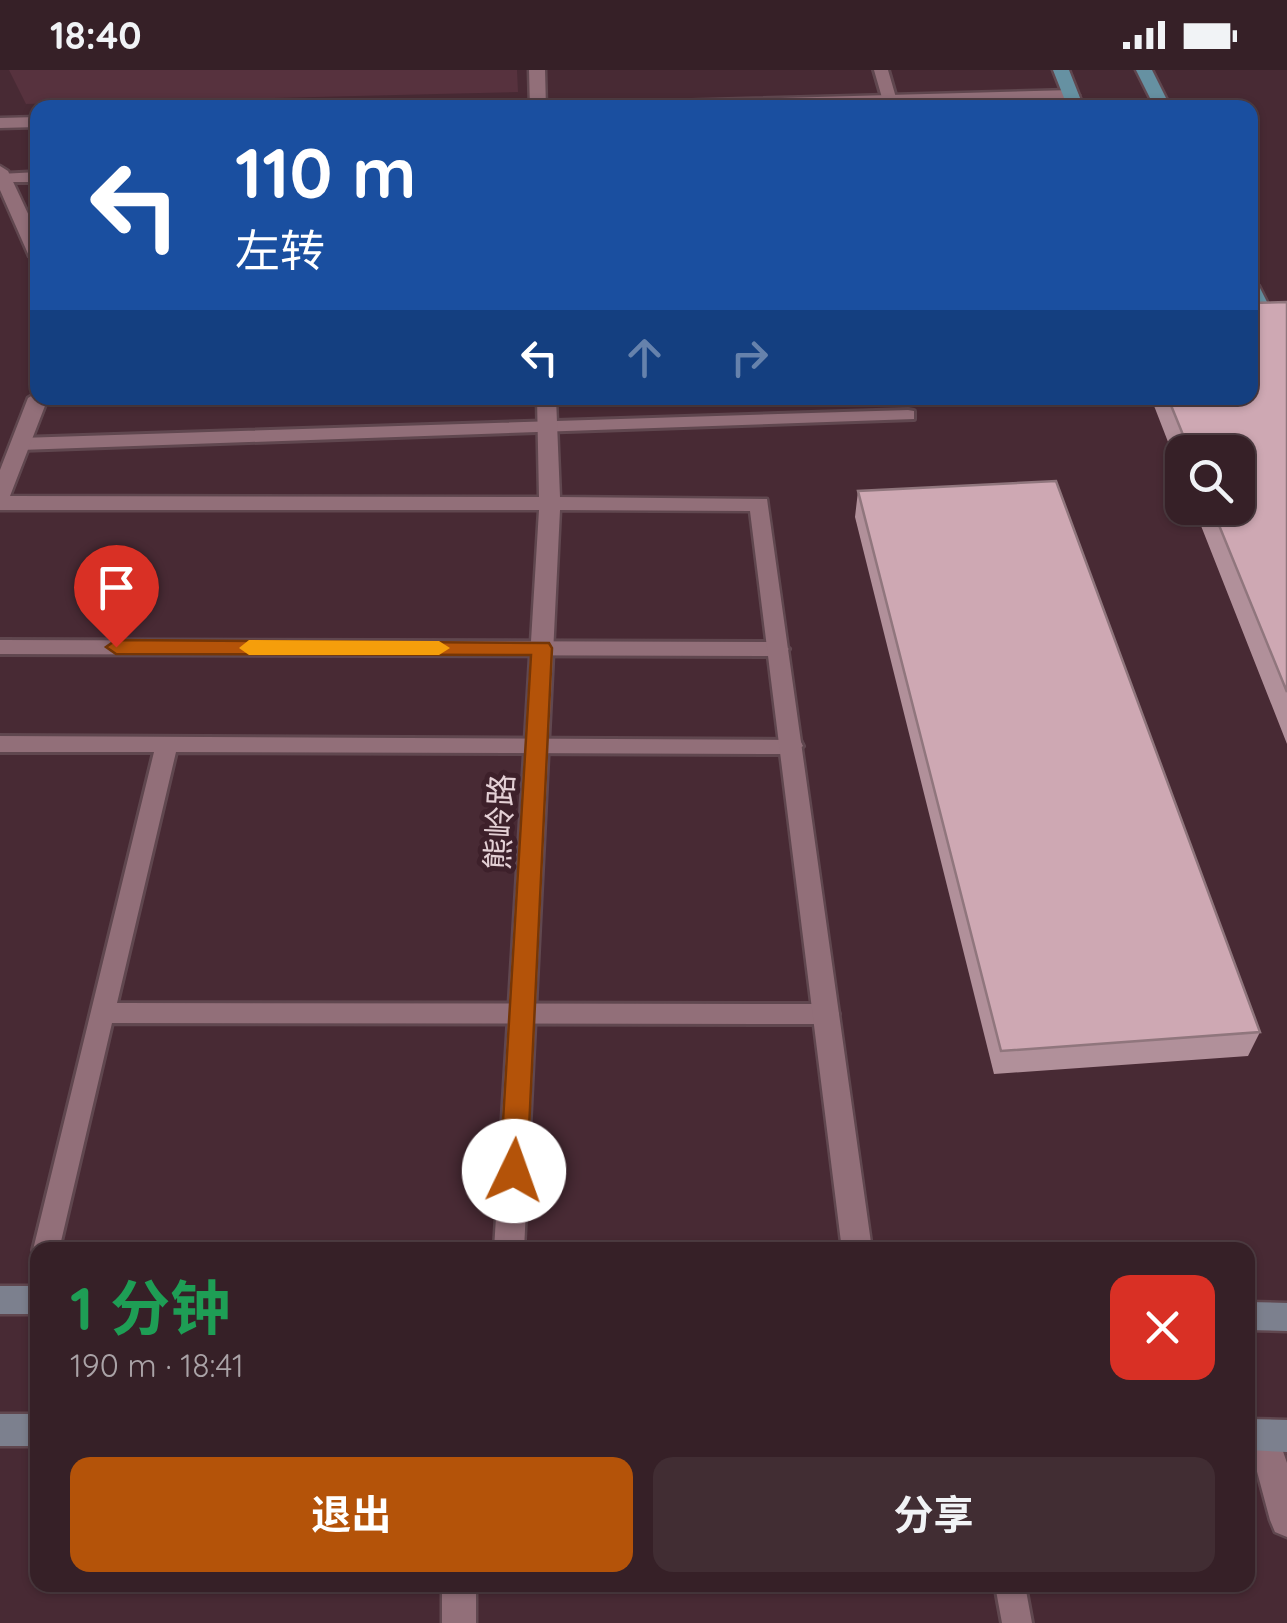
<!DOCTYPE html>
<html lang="zh">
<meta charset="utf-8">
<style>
body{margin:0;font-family:Quicksand,"Noto Sans SC",sans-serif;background:#412d33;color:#f1f3f6;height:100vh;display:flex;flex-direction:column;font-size:38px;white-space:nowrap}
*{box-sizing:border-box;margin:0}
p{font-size:32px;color:#aaa3a7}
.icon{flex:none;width:55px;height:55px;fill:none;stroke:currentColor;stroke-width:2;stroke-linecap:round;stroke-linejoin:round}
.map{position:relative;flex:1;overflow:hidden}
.side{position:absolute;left:30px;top:1172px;width:1225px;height:350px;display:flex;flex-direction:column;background:#362027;border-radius:20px;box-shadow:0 2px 8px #0004,0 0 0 2px #503e44}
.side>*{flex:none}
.top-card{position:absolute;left:30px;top:30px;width:1228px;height:305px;border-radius:20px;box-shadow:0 2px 8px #0004,0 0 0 2px #503e44;background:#1a4fa0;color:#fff;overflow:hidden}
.fabs{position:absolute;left:1165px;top:365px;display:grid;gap:20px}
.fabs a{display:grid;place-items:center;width:90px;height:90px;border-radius:20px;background:#362027;box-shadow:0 2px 8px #0004,0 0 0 2px #503e44;font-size:50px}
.pin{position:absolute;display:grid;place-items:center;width:85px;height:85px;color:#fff;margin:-102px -42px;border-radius:50% 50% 50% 0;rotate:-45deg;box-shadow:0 0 10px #0007}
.pin .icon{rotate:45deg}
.me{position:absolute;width:110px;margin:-55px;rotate:3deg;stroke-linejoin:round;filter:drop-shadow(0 0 8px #0008)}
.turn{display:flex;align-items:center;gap:35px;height:210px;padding:0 40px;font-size:45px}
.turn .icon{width:130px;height:130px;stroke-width:2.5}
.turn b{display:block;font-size:70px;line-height:85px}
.lanes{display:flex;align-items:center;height:95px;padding:0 40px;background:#0003;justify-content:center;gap:50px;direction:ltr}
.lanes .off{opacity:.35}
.round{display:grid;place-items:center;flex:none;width:105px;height:105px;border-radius:20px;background:#412d33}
.summary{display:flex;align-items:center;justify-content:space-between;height:170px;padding:0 40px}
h1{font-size:60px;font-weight:700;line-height:75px;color:#1e9e55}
.cta{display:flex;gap:20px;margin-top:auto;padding:20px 40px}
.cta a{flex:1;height:115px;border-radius:20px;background:#b45309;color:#fff;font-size:40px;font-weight:700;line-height:115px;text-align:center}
.cta a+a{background:#412d33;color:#f1f3f6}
.status{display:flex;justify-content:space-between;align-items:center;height:70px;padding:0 50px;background:#362027;direction:ltr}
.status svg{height:28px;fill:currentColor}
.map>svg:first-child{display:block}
.built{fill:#57323e}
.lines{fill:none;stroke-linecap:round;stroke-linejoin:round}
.lane-casing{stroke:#60474f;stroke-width:6}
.street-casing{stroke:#60474f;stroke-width:5}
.secondary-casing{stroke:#60474f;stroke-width:5}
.primary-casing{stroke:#60474f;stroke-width:5}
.lane{fill:#926f79;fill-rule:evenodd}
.street{fill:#926f79;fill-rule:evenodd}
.secondary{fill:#7c808e;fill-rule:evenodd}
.primary{fill:#6691a2;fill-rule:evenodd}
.wall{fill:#b1909a}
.building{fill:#cea8b3;stroke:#90767d;stroke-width:2.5}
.route{fill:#b45309;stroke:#753606;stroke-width:2.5}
.slow{fill:#f59e0b}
.labels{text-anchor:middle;stroke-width:10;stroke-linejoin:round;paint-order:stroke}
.street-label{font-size:32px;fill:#e4d0d5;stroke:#3d202a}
</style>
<div class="status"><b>18:40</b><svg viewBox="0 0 49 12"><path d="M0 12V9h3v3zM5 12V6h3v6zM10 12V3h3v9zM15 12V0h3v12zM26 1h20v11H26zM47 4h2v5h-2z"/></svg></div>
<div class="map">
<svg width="1287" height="1553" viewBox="0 0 1287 1553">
<rect width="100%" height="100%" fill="#482a34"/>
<path class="built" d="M 9,0 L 517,0 L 518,22 L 26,34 Z"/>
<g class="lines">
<defs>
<path id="lane" d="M 874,0 L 888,0 L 899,38 L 885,38 Z
M 38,102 L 38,112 L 0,112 L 0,104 Z
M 908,340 L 914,341 L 914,349 L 20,380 L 11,374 L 20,368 Z
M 0,570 L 779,572 L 789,579 L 779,586 L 0,584 Z
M 0,666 L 800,670 L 803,676 L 792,684 L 176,682 L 117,933 L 827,934 L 836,937 L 839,944 L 836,951 L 827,954 L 112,953 L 59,1180 L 38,1180 L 38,1189 L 33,1180 L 154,682 L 0,682 Z
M 995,1515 L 1025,1515 L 1032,1553 L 1002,1553 Z"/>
<path id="street" d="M 529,0 L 545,0 L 546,38 L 530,38 Z
M 1071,20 L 1079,25 L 1077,28 L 793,38 L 591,38 L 599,33 Z
M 38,47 L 38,57 L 0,58 L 0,48 Z
M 0,96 L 8,101 L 38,165 L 38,191 L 29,186 L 0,120 Z
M 38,322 L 38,328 L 48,328 L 10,426 L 539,427 L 537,328 L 556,328 L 560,427 L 767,429 L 872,1180 L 842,1180 L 750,441 L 560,440 L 524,1180 L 494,1180 L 539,440 L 0,440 L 0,400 L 28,328 Z
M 1263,1350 L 1274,1355 L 1287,1393 L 1287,1467 L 1275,1462 L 1270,1450 L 1248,1368 L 1252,1355 Z
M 442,1515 L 476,1515 L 476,1553 L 442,1553 Z"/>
<path id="secondary" d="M 0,1216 L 38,1216 L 38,1244 L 0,1244 Z
M 1248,1232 L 1287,1233 L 1287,1261 L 1248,1260 Z
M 0,1344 L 38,1344 L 38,1376 L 0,1376 Z
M 1248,1349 L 1287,1350 L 1287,1382 L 1248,1380 Z"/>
<path id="primary" d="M 1053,0 L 1069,0 L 1084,38 L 1068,38 Z
M 1136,0 L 1152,0 L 1171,38 L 1155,38 Z
M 1250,211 L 1259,216 L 1287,272 L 1287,298 L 1277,292 L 1250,235 Z"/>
</defs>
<use href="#lane" class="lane-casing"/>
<use href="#street" class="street-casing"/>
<use href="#secondary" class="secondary-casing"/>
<use href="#primary" class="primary-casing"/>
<use href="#lane" class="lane"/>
<use href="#street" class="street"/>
<use href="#secondary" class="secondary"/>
<use href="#primary" class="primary"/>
</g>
<path class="wall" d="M 1287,232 L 1287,674 L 1194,438 L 1238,438 L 1238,382 L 1182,382 L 1182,408 L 1151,328 L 1250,328 Z
M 858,421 L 1260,962 L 1248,986 L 994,1004 L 855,447 Z"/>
<path class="building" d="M 1287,232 L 1287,622 L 1212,438 L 1238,438 L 1238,382 L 1190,382 L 1168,328 L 1250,328 L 1250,233 Z
M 1056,411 L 1260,962 L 1001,981 L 858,421 Z"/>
<path class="route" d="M 116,570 L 549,573 L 552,578 L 527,1101 L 523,1109 L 514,1113 L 504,1109 L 500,1101 L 531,585 L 116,584 L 106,577 Z"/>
<path class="slow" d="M 249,570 L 439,571 L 450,578 L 439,585 L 249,585 L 239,578 Z"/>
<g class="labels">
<g class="street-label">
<text transform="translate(500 752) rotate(-87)" y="11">熊岭路</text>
</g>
</g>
</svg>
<div class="fabs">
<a><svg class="icon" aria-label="search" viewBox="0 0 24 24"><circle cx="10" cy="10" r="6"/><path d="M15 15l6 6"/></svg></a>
</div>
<div class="pin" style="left:116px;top:577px;background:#d93025"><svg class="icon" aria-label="arrive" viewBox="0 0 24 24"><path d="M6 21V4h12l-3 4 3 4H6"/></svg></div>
<svg class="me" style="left:514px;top:1101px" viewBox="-20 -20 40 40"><circle r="19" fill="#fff"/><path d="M0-13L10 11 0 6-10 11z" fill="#b45309"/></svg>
<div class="top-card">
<div class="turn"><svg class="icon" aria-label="left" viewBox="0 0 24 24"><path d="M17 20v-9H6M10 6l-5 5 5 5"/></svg><div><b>110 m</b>左转</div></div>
<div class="lanes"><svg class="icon" aria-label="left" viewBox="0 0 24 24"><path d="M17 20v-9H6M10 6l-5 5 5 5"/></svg><svg class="icon off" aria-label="ahead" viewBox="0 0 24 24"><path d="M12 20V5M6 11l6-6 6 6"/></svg><svg class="icon off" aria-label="right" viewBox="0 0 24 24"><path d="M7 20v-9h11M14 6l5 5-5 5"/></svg></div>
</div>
<section class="side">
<div class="summary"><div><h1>1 分钟</h1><p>190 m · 18:41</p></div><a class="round" style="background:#d93025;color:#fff"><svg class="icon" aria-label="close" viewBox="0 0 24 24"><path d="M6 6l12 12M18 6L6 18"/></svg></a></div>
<div class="cta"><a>退出</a><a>分享</a></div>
</section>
</div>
